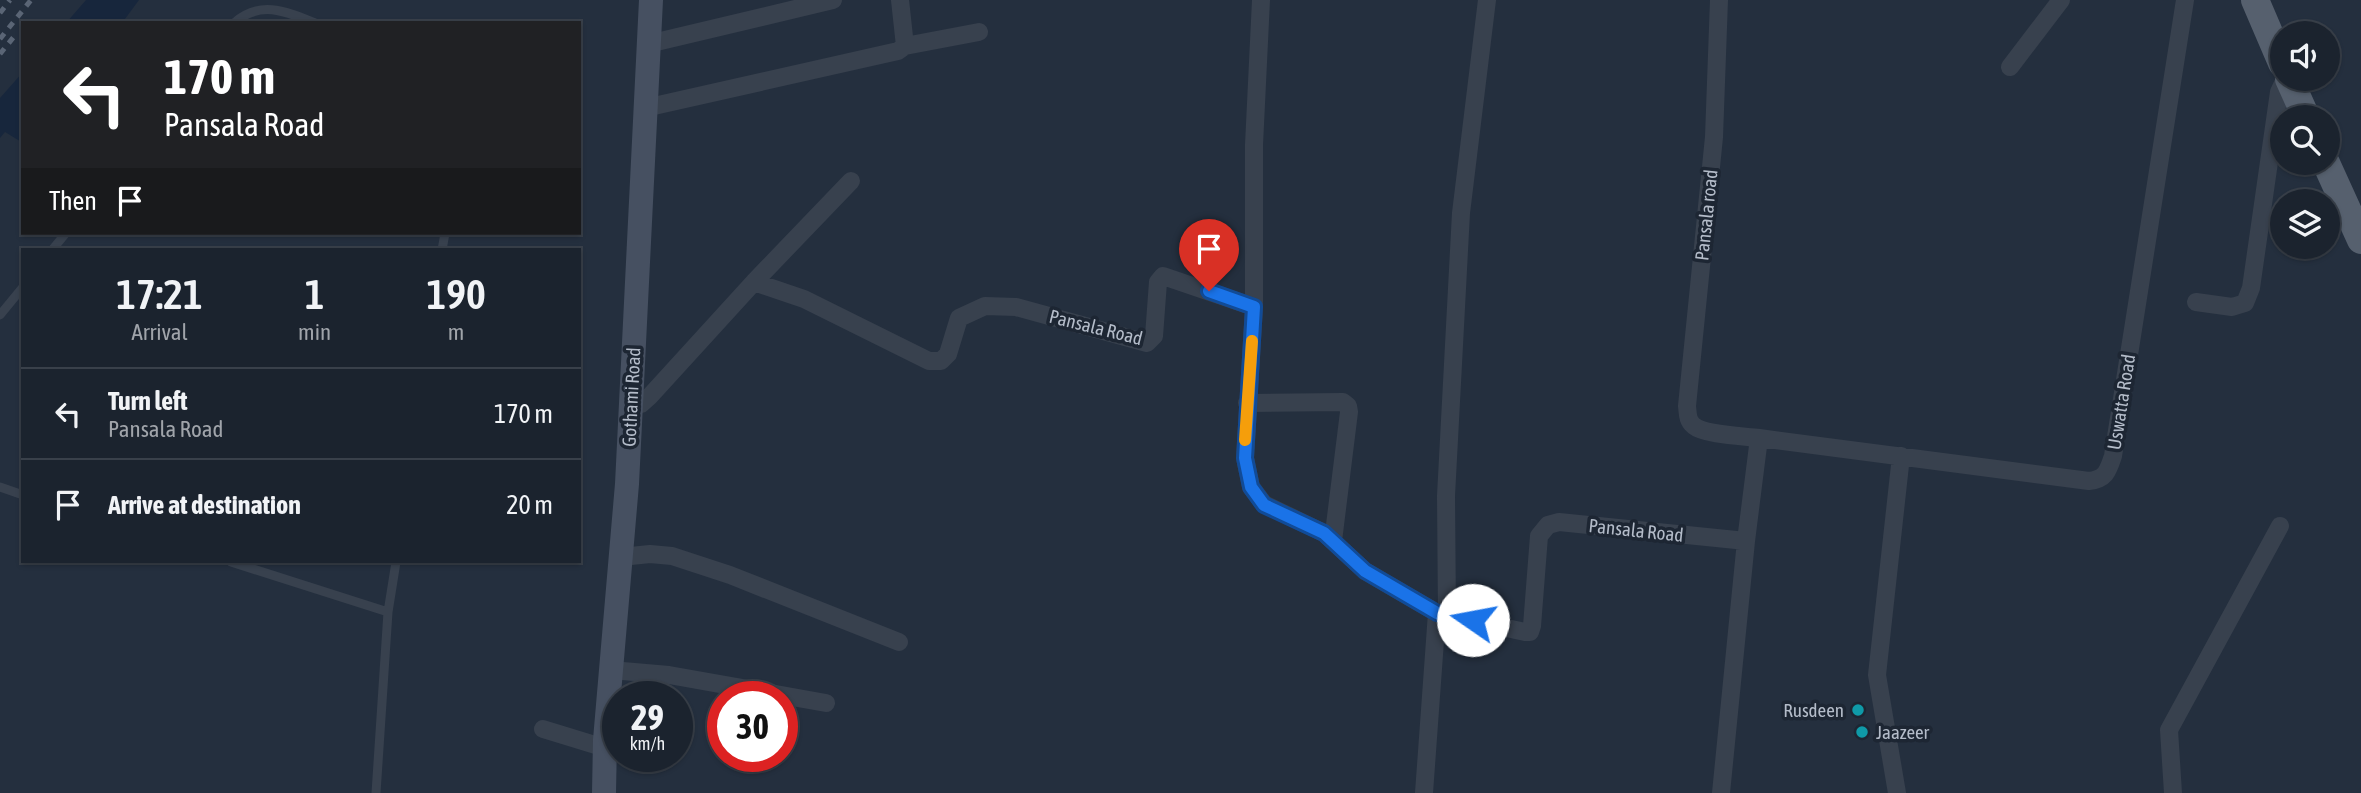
<!DOCTYPE html>
<style>
body{margin:0;font-family:"Asap Condensed",sans-serif;background:#282f3a;color:#f1f3f6;height:100vh;display:flex;flex-direction:column;font-size:26px;white-space:nowrap}
*{box-sizing:border-box;margin:0}
p{font-size:23px;color:#a0a4aa}
.icon{flex:none;width:38px;height:38px;fill:none;stroke:currentColor;stroke-width:2;stroke-linecap:round;stroke-linejoin:round}
.map{position:relative;flex:1;overflow:hidden}
.details{position:absolute;left:21px;top:248px;width:560px;height:315px;display:flex;flex-direction:column;background:#1b232e;border-radius:0px;box-shadow:0 2px 5px #0004,0 0 0 2px #39404a}
.details>*{flex:none}
.banner{position:absolute;left:21px;top:21px;width:560px;height:214px;border-radius:0px;box-shadow:0 2px 5px #0004,0 0 0 2px #39404a;background:#202124;color:#fff;overflow:hidden}
.controls{position:absolute;left:2270px;top:21px;display:grid;gap:14px}
.controls a{display:grid;place-items:center;width:70px;height:70px;border-radius:50%;background:#1b232e;box-shadow:0 2px 5px #0004,0 0 0 2px #39404a;font-size:35px}
.speed{position:absolute;left:602px;top:681px;display:flex;gap:14px;font-size:35px;font-weight:700;text-align:center}
.speed>*{display:grid;place-content:center;width:91px;height:91px;border-radius:50%;background:#1b232e;box-shadow:0 2px 5px #0004,0 0 0 2px #39404a;line-height:1}
.speed small{font-size:18px;font-weight:400}
.speed .limit{border:10px solid #d22;background:#fff;color:#111}
.pin{position:absolute;display:grid;place-items:center;width:60px;height:60px;color:#fff;margin:-72px -30px;border-radius:50% 50% 50% 0;rotate:-45deg;box-shadow:0 0 7px #0007}
.pin .icon{rotate:45deg}
.me{position:absolute;width:77px;margin:-38px;rotate:282deg;stroke-linejoin:round;filter:drop-shadow(0 0 5px #0008)}
.turn{display:flex;align-items:center;gap:24px;height:147px;padding:0 28px;font-size:32px}
.turn .icon{width:91px;height:91px;stroke-width:2.5}
.turn b{display:block;font-size:49px;line-height:60px}
.then{display:flex;align-items:center;height:66px;padding:0 28px;background:#0003;gap:14px;font-size:26px}
.eta{display:flex;justify-content:space-evenly;align-items:center;height:119px;text-align:center}
.eta b{font-size:42px;font-weight:600;line-height:49px}
ul{padding:0;list-style:none}
li{display:flex;align-items:center;gap:21px;height:91px;padding:0 28px;border-top:2px solid #39404a}
li div{flex:1}
li b{display:block;font-size:26px}
li em{font-style:normal}
.map>svg:first-child{display:block}
.water{fill:#17263c}
.lines{fill:none;stroke-linecap:round;stroke-linejoin:round}
.lane{stroke:#38414e;stroke-width:9}
.street{stroke:#38414e;stroke-width:18}
.secondary{stroke:#465061;stroke-width:24}
.primary{stroke:#56606e;stroke-width:28}
.rail{stroke:#5a6575;stroke-width:5;stroke-dasharray:7 7;stroke-linecap:butt}
.route-casing{stroke:#114b97;stroke-width:18}
.route{stroke:#1a73e8;stroke-width:12}
.slow{stroke:#f59e0b;stroke-width:12}
.culture-dot{fill:#0f9aa8;stroke:#1d2633;stroke-width:2.5}
.labels{text-anchor:middle;stroke-width:7;stroke-linejoin:round;paint-order:stroke}
.street-label{font-size:19px;fill:#b4bcc9;stroke:#1d2633}
.poi-label{font-size:19px;fill:#b4bcc9;stroke:#1d2633;text-anchor:end}
</style>
<div class="map">
<svg width="2361" height="793" viewBox="0 0 2361 793">
<rect width="100%" height="100%" fill="#242f3e"/>
<path class="water" d="M 86,0 L 139,0 L 122,23 L 66,23 Z
M 23,72 L 23,143 L 5,132 L 0,138 L 0,98 Z"/>
<g class="lines">
<path class="lane" d="M 234,23 C 260,0 285,11 315,23
M 52,250 L 66,233
M 442,250 L 445,233
M 0,315 L 23,287
M 0,487 L 23,495
M 231,562 L 388,612
M 376,793 L 388,612 L 396,562"/>
<path class="street" d="M 1261,0 L 1254,145 L 1254,307 L 1245,458 L 1251,487 L 1264,504 L 1324,533 L 1365,571 L 1437,613 L 1525,632 L 1530,632 L 1532,626 L 1539,536 L 1548,525 L 1559,522 L 1746,541
M 1719,0 L 1714,137 L 1687,406 C 1688,414 1687,420 1694,426 C 1705,435 1744,436 1759,438 L 2089,481 C 2106,479 2108,471 2113,456 L 2185,0
M 648,44 L 833,0
M 905,46 L 979,32
M 2010,67 L 2061,0
M 645,108 L 898,51 L 905,46 L 900,0
M 754,282 L 851,181
M 2196,302 L 2232,307 L 2245,303 L 2251,288 L 2279,92 L 2285,79
M 1247,403 L 1343,402 L 1348,406 L 1349,412 L 1333,541
M 631,407 L 641,404 L 650,396 L 754,282 L 804,299 L 929,361 L 941,361 L 948,354 L 959,318 L 985,306 L 1016,307 L 1147,343 L 1154,336 L 1158,282 L 1163,276 L 1254,307
M 621,557 L 650,554 L 672,556 L 730,575 L 899,642
M 1447,614 L 1446,496 L 1461,213 L 1487,0
M 611,670 L 669,675 L 826,703
M 543,729 L 605,748
M 1424,793 L 1437,613
M 1721,793 L 1746,541 L 1759,438
M 1897,793 L 1877,675 L 1901,456
M 2173,793 L 2169,730 L 2280,526"/>
<path class="secondary" d="M 604,793 L 605,740 L 627,484 L 651,0"/>
<path class="primary" d="M 2255,0 L 2282,63
M 2289,79 L 2306,117
M 2326,163 L 2361,240"/>
<path class="rail" d="M 0,13 L 10,0
M 0,39 L 31,0
M 0,54 L 16,34"/>
</g>
<g class="lines">
<defs>
<path id="route" d="M 1209,291 L 1254,307 L 1245,458 L 1251,487 L 1264,505 L 1324,533 L 1365,571 L 1437,613 L 1473,620"/>
</defs>
<use href="#route" class="route-casing"/>
<use href="#route" class="route"/>
<path class="slow" d="M 1245,440 L 1252,341"/>
</g>
<g class="culture-dot">
<circle cx="1858" cy="710" r="7"/>
<circle cx="1862" cy="732" r="7"/>
</g>
<g class="labels">
<g class="street-label">
<text transform="translate(1706 215) rotate(-84)" y="7">Pansala road</text>
<text transform="translate(1096 327) rotate(14)" y="7">Pansala Road</text>
<text transform="translate(631 397) rotate(-87)" y="7">Gothami Road</text>
<text transform="translate(2121 402) rotate(-81)" y="7">Uswatta Road</text>
<text transform="translate(1636 530) rotate(6)" y="7">Pansala Road</text>
</g>
<g class="poi-label">
<text x="1844" y="717">Rusdeen</text>
<text x="1876" y="739" text-anchor="start">Jaazeer</text>
</g>
</g>
</svg>
<div class="controls">
<a><svg class="icon" aria-label="sound" viewBox="0 0 24 24"><path d="M4 9h4l5-4v14l-5-4H4zM17 9q2 3 0 6"/></svg></a>
<a><svg class="icon" aria-label="search" viewBox="0 0 24 24"><circle cx="10" cy="10" r="6"/><path d="M15 15l6 6"/></svg></a>
<a><svg class="icon" aria-label="layers" viewBox="0 0 24 24"><path d="M12 4l9 5-9 5-9-5zM3 14l9 5 9-5"/></svg></a>
</div>
<div class="speed"><div>29<small>km/h</small></div><div class="limit">30</div></div>
<div class="pin" style="left:1209px;top:291px;background:#d93025"><svg class="icon" aria-label="arrive" viewBox="0 0 24 24"><path d="M6 21V4h12l-3 4 3 4H6"/></svg></div>
<svg class="me" style="left:1473px;top:620px" viewBox="-20 -20 40 40"><circle r="19" fill="#fff"/><path d="M0-13L10 11 0 6-10 11z" fill="#1a73e8"/></svg>
<div class="banner">
<div class="turn"><svg class="icon" aria-label="left" viewBox="0 0 24 24"><path d="M17 20v-9H6M10 6l-5 5 5 5"/></svg><div><b>170 m</b>Pansala Road</div></div>
<div class="then">Then<svg class="icon" aria-label="arrive" viewBox="0 0 24 24"><path d="M6 21V4h12l-3 4 3 4H6"/></svg></div>
</div>
<section class="details">
<div class="eta">
<div><b>17:21</b><p>Arrival</p></div>
<div><b>1</b><p>min</p></div>
<div><b>190</b><p>m</p></div>
</div>
<ul>
<li><svg class="icon" aria-label="left" viewBox="0 0 24 24"><path d="M17 20v-9H6M10 6l-5 5 5 5"/></svg><div><b>Turn left</b><p>Pansala Road</p></div><em>170 m</em></li>
<li><svg class="icon" aria-label="arrive" viewBox="0 0 24 24"><path d="M6 21V4h12l-3 4 3 4H6"/></svg><div><b>Arrive at destination</b></div><em>20 m</em></li>
</ul>
</section>
</div>
